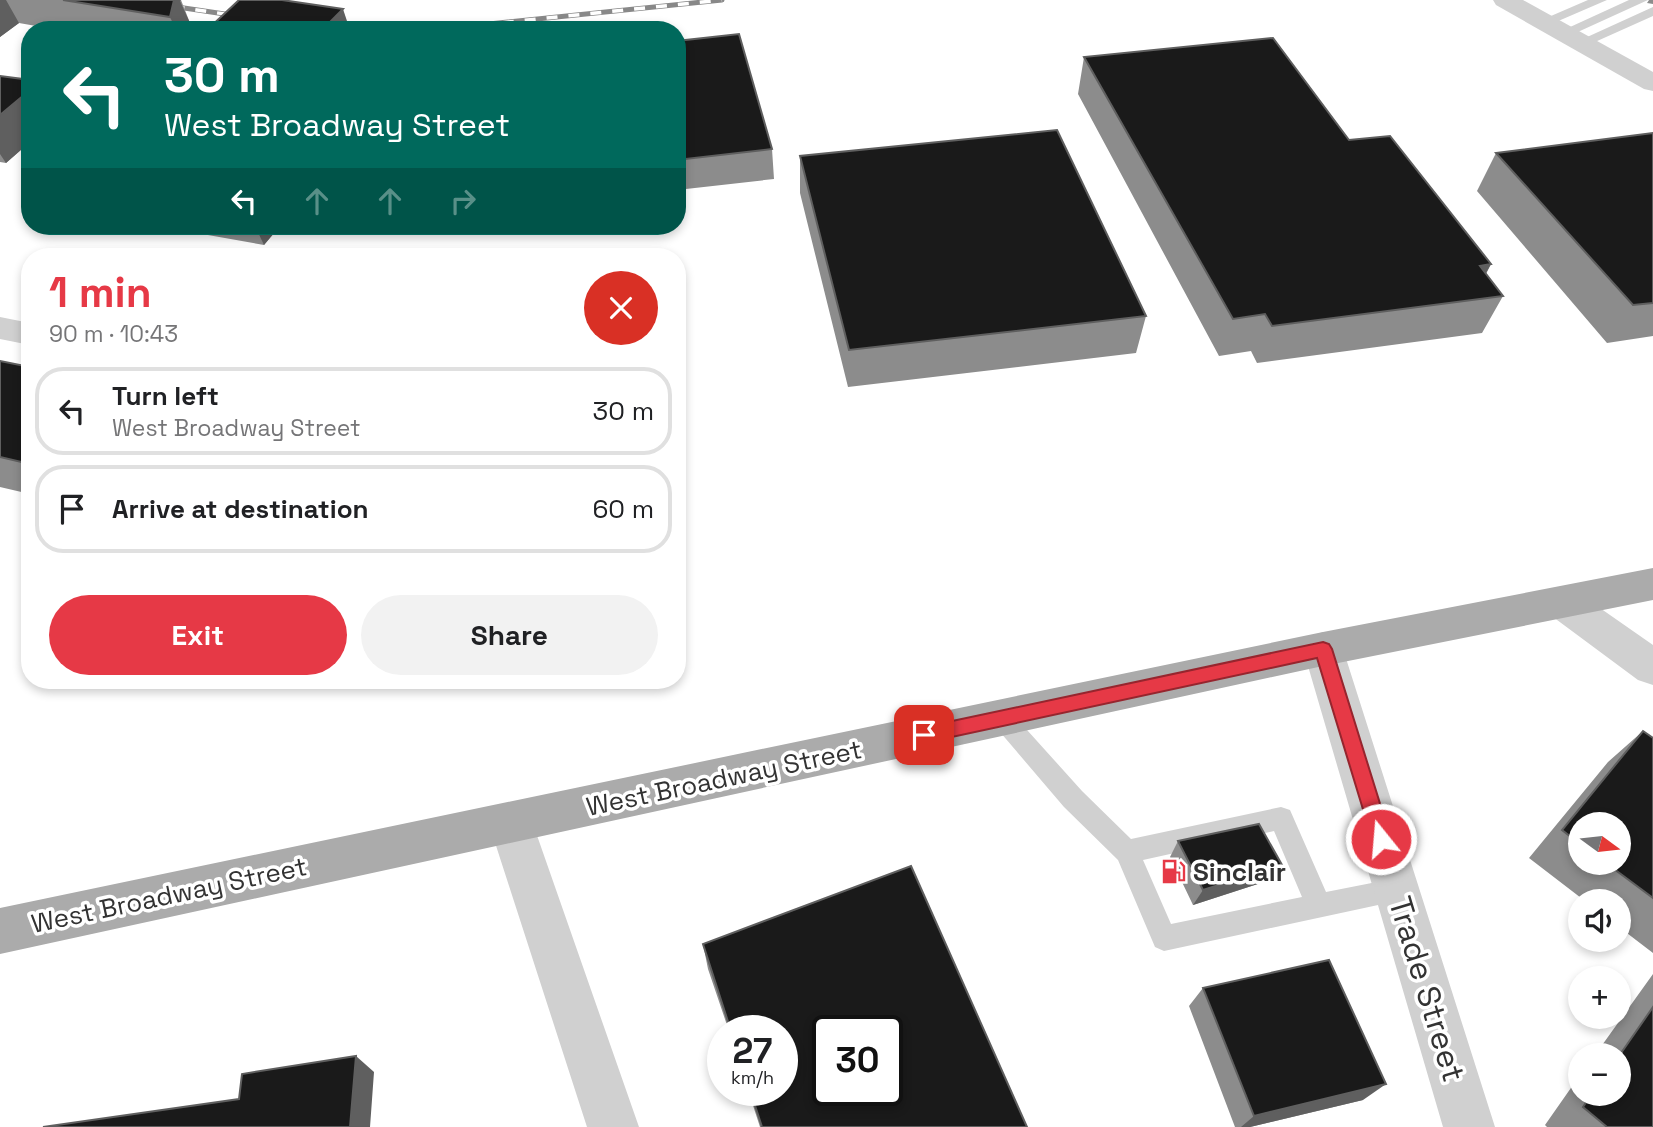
<!DOCTYPE html>
<meta charset="utf-8">
<style>
body{margin:0;font-family:"Space Grotesk",sans-serif;background:#f2f2f2;color:#202124;height:100vh;display:flex;flex-direction:column;font-size:26px;white-space:nowrap}
*{box-sizing:border-box;margin:0}
p{font-size:23px;color:#757577}
.icon{flex:none;width:38px;height:38px;fill:none;stroke:currentColor;stroke-width:2;stroke-linecap:round;stroke-linejoin:round}
.map{position:relative;flex:1;overflow:hidden}
.panel{position:absolute;left:21px;top:248px;width:665px;height:441px;display:flex;flex-direction:column;background:#fff;border-radius:28px;box-shadow:0 4px 10px #0003}
.panel>*{flex:none}
.top-card{position:absolute;left:21px;top:21px;width:665px;height:214px;border-radius:28px;box-shadow:0 4px 10px #0003;background:#00695c;color:#fff;overflow:hidden}
.needle{width:46px;rotate:105deg}
.tools{position:absolute;left:1568px;top:812px;display:grid;gap:14px}
.tools a{display:grid;place-items:center;width:63px;height:63px;border-radius:50%;background:#fff;box-shadow:0 4px 10px #0003;font-size:35px}
.speed{position:absolute;left:707px;top:1015px;display:flex;gap:14px;font-size:35px;font-weight:700;text-align:center}
.speed>*{display:grid;place-content:center;width:91px;height:91px;border-radius:50%;background:#fff;box-shadow:0 4px 10px #0003;line-height:1}
.speed small{font-size:18px;font-weight:400}
.speed .limit{border:4px solid #111;border-radius:10px;background:#fff;color:#111}
.pin{position:absolute;display:grid;place-items:center;width:60px;height:60px;color:#fff;margin:-30px;border-radius:14px;box-shadow:0 4px 10px #0006}
.me{position:absolute;width:77px;margin:-38px;rotate:343deg;stroke-linejoin:round;filter:drop-shadow(0 0 5px #0008)}
.turn{display:flex;align-items:center;gap:24px;height:147px;padding:0 28px;font-size:32px}
.turn .icon{width:91px;height:91px;stroke-width:2.5}
.turn b{display:block;font-size:49px;line-height:60px}
.lanes{display:flex;align-items:center;height:66px;padding:0 28px;background:#0003;justify-content:center;gap:35px;direction:ltr}
.lanes .off{opacity:.35}
.round{display:grid;place-items:center;flex:none;width:74px;height:74px;border-radius:37px;background:#f2f2f2}
.headline{display:flex;align-items:center;justify-content:space-between;height:119px;padding:0 28px}
h1{font-size:42px;font-weight:600;line-height:52px;color:#e63946}
.primary-button{display:flex;gap:14px;margin-top:auto;padding:14px 28px}
.primary-button a{flex:1;height:80px;border-radius:42px;background:#e63946;color:#fff;font-size:28px;font-weight:600;line-height:80px;text-align:center}
.primary-button a+a{background:#f2f2f2;color:#202124}
ul{padding:0;list-style:none}
li{display:flex;align-items:center;gap:21px;height:88px;margin:0 14px 10px;padding:0 14px;border:4px solid #e0e0e0;border-radius:28px}
li div{flex:1}
li b{display:block;font-size:26px}
li em{font-style:normal}
.map>svg:first-child{display:block}
.lines{fill:none;stroke-linecap:round;stroke-linejoin:round}
.service{fill:#d0d0d0;fill-rule:evenodd}
.minor{fill:#d0d0d0;fill-rule:evenodd}
.tertiary{fill:#d0d0d0;fill-rule:evenodd}
.primary{fill:#ababab;fill-rule:evenodd}
.rail-casing{stroke:#888;stroke-width:5}
.rail{stroke:#fff;stroke-width:3.5;stroke-dasharray:11;stroke-linecap:butt}
.wall{fill:#8c8c8c;fill-rule:evenodd}
.shaded-wall{fill:#5f5f5f}
.building{fill:#1a1a1a;stroke:#5f5f5f;stroke-width:2;fill-rule:evenodd}
.route{fill:#e63946;stroke:#96252e;stroke-width:2}
.labels{text-anchor:middle;stroke-width:7;stroke-linejoin:round;paint-order:stroke}
.street-label{font-size:26px;fill:#333;stroke:#fff}
.poi-label{font-size:26px;font-weight:bold;fill:#333;stroke:#fff;text-anchor:start}
.near-street-label{font-size:32px;fill:#333;stroke:#fff}
</style>
<div class="map">
<svg width="1653" height="1127" viewBox="0 0 1653 1127">
<rect width="100%" height="100%" fill="#fff"/>
<g class="lines">
<path class="service" d="M 1588,0 L 1607,0 L 1549,25 L 1539,25 L 1537,22 Z
M 1629,0 L 1648,0 L 1569,36 L 1564,37 L 1557,33 Z
M 1653,7 L 1653,16 L 1586,46 L 1581,47 L 1574,43 Z
M 1002,708 L 1010,711 L 1082,791 L 1131,839 L 1281,807 L 1290,810 L 1326,892 L 1397,878 L 1406,881 L 1410,890 L 1406,899 L 1164,951 L 1155,947 L 1118,860 L 1064,807 L 994,725 L 990,718 L 994,711 ZM 1274,831 L 1302,897 L 1171,924 L 1143,860 Z"/>
<path class="minor" d="M 0,317 L 30,323 L 30,345 L 0,339 Z
M 1563,587 L 1577,592 L 1653,645 L 1653,685 L 1638,680 L 1549,614 L 1543,603 L 1549,592 Z
M 1323,632 L 1337,637 L 1343,649 L 1495,1127 L 1443,1127 L 1303,649 L 1309,637 Z
M 511,803 L 527,809 L 533,824 L 639,1127 L 587,1127 L 489,824 L 495,809 Z"/>
<path class="tertiary" d="M 1493,0 L 1523,0 L 1653,72 L 1653,91 L 1644,89 L 1496,5 Z"/>
<path class="primary" d="M 1653,568 L 1653,600 L 1323,666 L 0,954 L 0,908 L 1323,632 Z"/>
<defs>
<path id="rail" d="M 130,0 L 245,17
M 349,29 L 470,26 L 722,0"/>
</defs>
<use href="#rail" class="rail-casing"/>
<use href="#rail" class="rail"/>
</g>
<path class="wall" d="M 0,0 L 181,0 L 190,23 L 189,30 L 59,30 L 19,23 L 0,37 Z
M 1649,0 L 1653,0 L 1653,4 L 1647,3 Z
M 677,41 L 772,149 L 774,179 L 677,190 Z
M 1084,57 L 1349,140 L 1491,264 L 1486,274 L 1503,296 L 1482,333 L 1257,363 L 1251,351 L 1219,356 L 1078,94 Z
M 0,76 L 30,80 L 30,142 L 6,163 L 0,162 Z
M 1653,133 L 1653,336 L 1607,343 L 1477,191 L 1496,153 Z
M 800,156 L 1146,316 L 1136,353 L 848,387 L 800,193 Z
M 157,226 L 280,226 L 264,245 Z
M 0,361 L 30,367 L 30,494 L 0,487 Z
M 1643,731 L 1653,738 L 1653,953 L 1619,927 L 1619,901 L 1585,901 L 1529,858 L 1608,762 ZM 1580,824 L 1619,863 L 1580,863 Z
M 1178,841 L 1282,865 L 1270,880 L 1193,905 L 1170,857 Z
M 703,944 L 1027,1127 L 760,1127 L 748,1090 L 782,1090 L 782,1031 L 729,1031 L 708,969 Z
M 1653,974 L 1653,1127 L 1547,1127 L 1545,1125 L 1580,1075 L 1580,1094 L 1619,1094 L 1619,1055 L 1595,1055 Z
M 1203,988 L 1363,1100 L 1250,1127 L 1235,1127 L 1189,1006 Z"/>
<path class="shaded-wall" d="M 0,0 L 6,0 L 19,23 L 0,37 Z
M 153,0 L 181,0 L 180,1 L 190,23 L 189,30 L 176,30 L 170,17 Z
M 343,9 L 350,30 L 329,23 Z
M 30,90 L 30,142 L 6,163 L 0,154 L 0,115 Z
M 255,226 L 280,226 L 264,245 Z
M 1491,264 L 1471,300 L 1480,266 Z
M 1282,865 L 1270,880 L 1193,905 L 1203,890 Z
M 356,1056 L 374,1072 L 370,1127 L 350,1127 Z
M 1386,1084 L 1363,1100 L 1250,1127 L 1241,1127 L 1254,1116 Z"/>
<path class="building" d="M 63,0 L 174,0 L 170,17 Z
M 239,0 L 282,0 L 343,9 L 329,23 L 373,30 L 207,30 Z
M 739,34 L 772,149 L 677,160 L 677,41 Z
M 1273,38 L 1349,140 L 1390,136 L 1491,264 L 1480,266 L 1503,296 L 1272,326 L 1265,314 L 1233,319 L 1084,57 Z
M 0,76 L 30,80 L 30,90 L 0,115 Z
M 1057,130 L 1146,316 L 849,350 L 800,156 Z
M 1653,133 L 1653,303 L 1633,305 L 1496,153 Z
M 433,254 L 433,257 L 406,257 Z
M 0,361 L 30,367 L 30,464 L 0,457 Z
M 1643,731 L 1653,738 L 1653,898 L 1606,863 L 1619,863 L 1619,824 L 1580,824 L 1580,844 L 1562,830 Z
M 1259,824 L 1282,865 L 1203,890 L 1178,841 Z
M 911,866 L 1027,1127 L 762,1127 L 750,1090 L 782,1090 L 782,1031 L 731,1031 L 703,944 ZM 828,1031 L 887,1031 L 887,1090 L 828,1090 Z
M 1329,960 L 1386,1084 L 1254,1116 L 1203,988 Z
M 1653,1007 L 1653,1127 L 1607,1127 L 1583,1107 L 1592,1094 L 1619,1094 L 1619,1056 Z
M 356,1056 L 350,1127 L 43,1127 L 239,1099 L 242,1074 Z"/>
<path class="route" d="M 1323,642 L 1329,644 L 1332,649 L 1391,839 L 1388,845 L 1381,847 L 1375,845 L 1372,839 L 1317,658 L 924,743 L 918,740 L 915,735 L 918,729 L 924,727 Z"/>
<defs>
<symbol id="fuel-bare" viewBox="-9 -9 18 18"><path d="M-5.5-6h7V0h2V4h1.3V-2.5L3-4.5l.8-.8L6-3V5H2.5V1h-1V6h-7ZM-4.2-4.7v3.2H.2V-4.7Z" fill="#e63946" stroke="#fff" stroke-width="2.5" paint-order="stroke"/></symbol>
</defs>
<g fill-rule="evenodd">
<use href="#fuel-bare" x="1156" y="854" width="35" height="35"/>
</g>
<g class="labels">
<g class="street-label">
<text transform="translate(724 778) rotate(-12)" y="9">West Broadway Street</text>
<text transform="translate(169 895) rotate(-12)" y="9">West Broadway Street</text>
</g>
<g class="poi-label">
<text x="1193" y="881">Sinclair</text>
</g>
<g class="near-street-label">
<text transform="translate(1427 989) rotate(73)" y="11">Trade Street</text>
</g>
</g>
</svg>
<div class="tools">
<a><svg class="needle" viewBox="-14 -14 28 28"><path d="M0-13l5 13h-10z" fill="#e53935"/><path d="M0 13l5-13h-10z" fill="#757577"/></svg></a>
<a><svg class="icon" aria-label="sound" viewBox="0 0 24 24"><path d="M4 9h4l5-4v14l-5-4H4zM17 9q2 3 0 6"/></svg></a>
<a>+</a>
<a>−</a>
</div>
<div class="speed"><div>27<small>km/h</small></div><div class="limit">30</div></div>
<div class="pin" style="left:924px;top:735px;background:#d93025"><svg class="icon" aria-label="arrive" viewBox="0 0 24 24"><path d="M6 21V4h12l-3 4 3 4H6"/></svg></div>
<svg class="me" style="left:1381px;top:839px" viewBox="-20 -20 40 40"><circle r="17" fill="#e63946" stroke="#fff" stroke-width="3"/><path d="M0-11L8 9 0 5-8 9z" fill="#fff"/></svg>
<div class="top-card">
<div class="turn"><svg class="icon" aria-label="left" viewBox="0 0 24 24"><path d="M17 20v-9H6M10 6l-5 5 5 5"/></svg><div><b>30 m</b>West Broadway Street</div></div>
<div class="lanes"><svg class="icon" aria-label="left" viewBox="0 0 24 24"><path d="M17 20v-9H6M10 6l-5 5 5 5"/></svg><svg class="icon off" aria-label="ahead" viewBox="0 0 24 24"><path d="M12 20V5M6 11l6-6 6 6"/></svg><svg class="icon off" aria-label="ahead" viewBox="0 0 24 24"><path d="M12 20V5M6 11l6-6 6 6"/></svg><svg class="icon off" aria-label="right" viewBox="0 0 24 24"><path d="M7 20v-9h11M14 6l5 5-5 5"/></svg></div>
</div>
<section class="panel">
<div class="headline"><div><h1>1 min</h1><p>90 m · 10:43</p></div><a class="round" style="background:#d93025;color:#fff"><svg class="icon" aria-label="close" viewBox="0 0 24 24"><path d="M6 6l12 12M18 6L6 18"/></svg></a></div>
<ul>
<li><svg class="icon" aria-label="left" viewBox="0 0 24 24"><path d="M17 20v-9H6M10 6l-5 5 5 5"/></svg><div><b>Turn left</b><p>West Broadway Street</p></div><em>30 m</em></li>
<li><svg class="icon" aria-label="arrive" viewBox="0 0 24 24"><path d="M6 21V4h12l-3 4 3 4H6"/></svg><div><b>Arrive at destination</b></div><em>60 m</em></li>
</ul>
<div class="primary-button"><a>Exit</a><a>Share</a></div>
</section>
</div>
